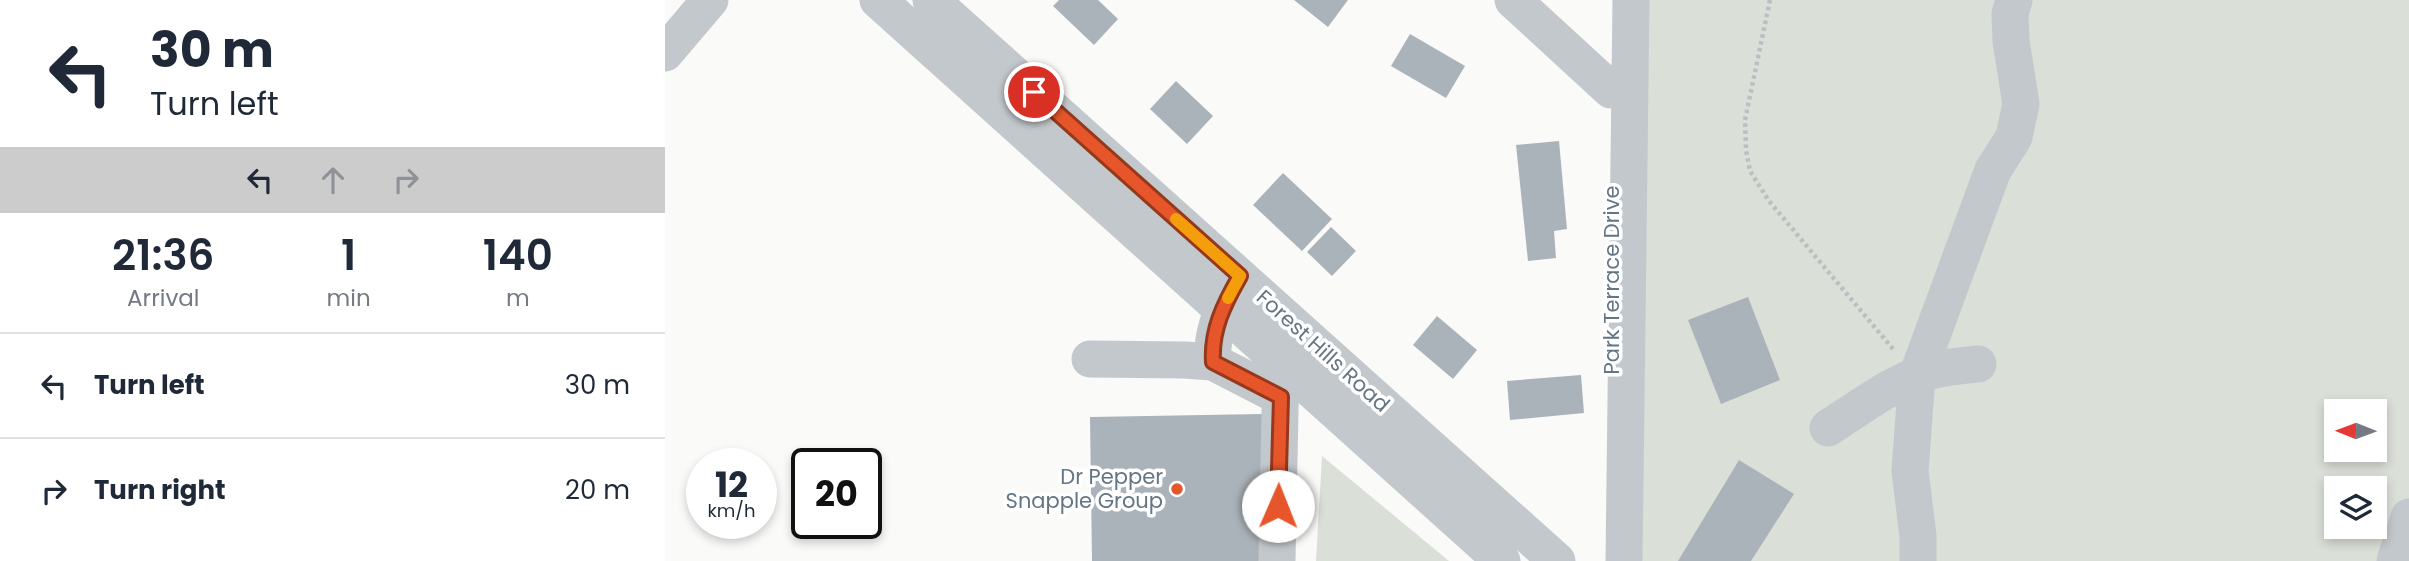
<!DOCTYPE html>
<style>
body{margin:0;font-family:Poppins,sans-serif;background:#f6f6f7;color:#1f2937;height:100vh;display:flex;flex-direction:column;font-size:26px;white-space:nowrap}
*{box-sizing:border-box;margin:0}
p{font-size:23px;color:#747a83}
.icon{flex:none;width:38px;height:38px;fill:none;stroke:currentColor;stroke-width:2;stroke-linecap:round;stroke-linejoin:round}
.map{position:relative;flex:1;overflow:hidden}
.panel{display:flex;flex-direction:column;background:#fff;width:665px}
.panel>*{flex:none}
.hud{background:#fff;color:#1f2937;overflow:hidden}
.needle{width:46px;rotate:271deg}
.controls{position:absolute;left:1659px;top:399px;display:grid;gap:14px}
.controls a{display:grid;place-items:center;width:63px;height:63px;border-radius:0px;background:#fff;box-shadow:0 4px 10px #0003;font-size:35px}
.speed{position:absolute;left:21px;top:448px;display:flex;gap:14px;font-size:35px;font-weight:700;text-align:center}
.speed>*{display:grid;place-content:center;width:91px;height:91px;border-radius:50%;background:#fff;box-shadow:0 4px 10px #0003;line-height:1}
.speed small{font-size:18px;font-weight:400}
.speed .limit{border:4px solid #111;border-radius:10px;background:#fff;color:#111}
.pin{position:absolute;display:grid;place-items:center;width:60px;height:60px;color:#fff;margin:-30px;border:4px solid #fff;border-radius:50%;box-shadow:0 2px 7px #0007}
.me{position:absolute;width:77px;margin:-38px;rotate:1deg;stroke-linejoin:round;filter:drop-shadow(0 0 5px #0008)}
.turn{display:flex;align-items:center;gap:24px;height:147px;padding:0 35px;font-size:32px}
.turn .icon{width:91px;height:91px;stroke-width:2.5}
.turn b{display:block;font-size:49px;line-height:60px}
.lanes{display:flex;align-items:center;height:66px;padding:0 35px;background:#0003;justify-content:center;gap:35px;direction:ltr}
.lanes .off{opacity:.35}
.eta{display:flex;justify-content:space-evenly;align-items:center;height:119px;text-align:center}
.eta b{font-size:42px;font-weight:600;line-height:49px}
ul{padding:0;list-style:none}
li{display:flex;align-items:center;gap:21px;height:105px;padding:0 35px;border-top:2px solid #e0e1e3}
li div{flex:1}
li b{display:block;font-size:26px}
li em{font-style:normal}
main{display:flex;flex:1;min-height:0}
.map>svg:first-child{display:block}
.green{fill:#dadfd7;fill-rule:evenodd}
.building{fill:#aab3ba}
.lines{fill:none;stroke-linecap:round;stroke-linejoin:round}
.path{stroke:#bbbfc2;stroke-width:4.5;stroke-dasharray:3.5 3.5;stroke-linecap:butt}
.minor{stroke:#c3c8cc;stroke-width:37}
.route-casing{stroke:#96381c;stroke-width:18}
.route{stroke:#e7562b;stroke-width:12}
.slow{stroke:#f59e0b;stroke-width:12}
.poi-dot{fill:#e7562b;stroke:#fff;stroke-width:2.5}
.labels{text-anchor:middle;stroke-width:7;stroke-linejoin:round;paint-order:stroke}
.street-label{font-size:21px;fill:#647684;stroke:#fff}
.poi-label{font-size:21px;fill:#647684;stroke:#fff;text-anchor:end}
</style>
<main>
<section class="panel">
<div class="hud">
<div class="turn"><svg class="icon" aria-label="left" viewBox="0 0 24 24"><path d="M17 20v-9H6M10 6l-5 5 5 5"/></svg><div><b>30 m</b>Turn left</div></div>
<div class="lanes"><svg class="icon" aria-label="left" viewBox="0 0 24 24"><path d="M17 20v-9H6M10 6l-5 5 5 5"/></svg><svg class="icon off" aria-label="ahead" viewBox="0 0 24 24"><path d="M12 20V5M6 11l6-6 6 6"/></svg><svg class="icon off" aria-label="right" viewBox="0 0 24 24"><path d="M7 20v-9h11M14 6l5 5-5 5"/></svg></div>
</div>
<div class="eta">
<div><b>21:36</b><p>Arrival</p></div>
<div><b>1</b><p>min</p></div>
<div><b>140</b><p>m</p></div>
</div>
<ul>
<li><svg class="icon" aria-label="left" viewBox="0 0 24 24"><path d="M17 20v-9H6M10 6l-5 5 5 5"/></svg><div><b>Turn left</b></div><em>30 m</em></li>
<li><svg class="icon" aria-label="right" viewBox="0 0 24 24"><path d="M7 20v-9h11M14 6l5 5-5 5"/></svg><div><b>Turn right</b></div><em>20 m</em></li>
</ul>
</section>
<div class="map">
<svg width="1744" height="561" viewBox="0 0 1744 561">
<rect width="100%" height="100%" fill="#fafaf8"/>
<path class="green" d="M 957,0 L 1744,0 L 1744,561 L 952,561 ZM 1671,411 L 1710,411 L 1710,450 L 1671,450 ZM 1671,488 L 1710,488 L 1710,527 L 1671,527 Z
M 657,456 L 784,561 L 651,561 Z"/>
<path class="building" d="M 394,0 L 433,0 L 453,19 L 429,45 L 388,6 Z
M 629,0 L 683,0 L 663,27 Z
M 745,34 L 800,66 L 781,98 L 726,66 Z
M 511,81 L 548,116 L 522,144 L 485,109 Z
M 894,141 L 902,229 L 889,231 L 891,258 L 863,261 L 851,145 Z
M 618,173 L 667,219 L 637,251 L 588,205 Z
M 666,227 L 691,251 L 667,276 L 642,252 Z
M 1083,297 L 1115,380 L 1056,404 L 1023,320 Z
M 772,316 L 812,350 L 788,379 L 748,345 Z
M 916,375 L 919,413 L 845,420 L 842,381 Z
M 597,414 L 600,561 L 427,561 L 425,417 Z
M 1074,460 L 1129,494 L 1086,561 L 1013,561 Z"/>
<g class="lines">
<path class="path" d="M 1105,0 L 1080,120 L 1081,150 L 1085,171 L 1104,201 L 1228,349"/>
<path class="minor" d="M 213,0 L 837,561
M 266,0 L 892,561
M 848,0 L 946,90
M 0,53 L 45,0
M 567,290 C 555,312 546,336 548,362 L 616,397
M 425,359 L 519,360 L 548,362
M 1163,428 C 1193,409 1225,384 1259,373 C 1276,367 1294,366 1313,364
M 612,561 L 616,363
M 959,561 L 966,0
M 1253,561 L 1253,536 L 1245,471 L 1252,376 L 1328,170 L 1349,137 L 1356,104 L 1346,41 L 1345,14 L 1349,0
M 1730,561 L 1744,517"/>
</g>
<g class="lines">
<defs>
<path id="route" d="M 369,92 L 575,276 C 559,304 546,330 548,362 L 616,397 L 613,506"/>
</defs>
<use href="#route" class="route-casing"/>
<use href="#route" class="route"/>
<path class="slow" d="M 511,219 L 575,276 L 563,298"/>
</g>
<circle class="poi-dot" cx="512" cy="489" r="7"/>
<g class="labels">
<g class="street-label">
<text transform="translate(947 280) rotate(-90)" y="7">Park Terrace Drive</text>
<text transform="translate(658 351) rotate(42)" y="7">Forest Hills Road</text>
</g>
<g class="poi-label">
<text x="498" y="484">Dr Pepper<tspan x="498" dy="24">Snapple Group</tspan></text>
</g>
</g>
</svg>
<div class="controls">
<a><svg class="needle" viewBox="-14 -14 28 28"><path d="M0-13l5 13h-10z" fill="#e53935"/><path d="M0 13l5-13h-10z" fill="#747a83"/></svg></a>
<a><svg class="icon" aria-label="layers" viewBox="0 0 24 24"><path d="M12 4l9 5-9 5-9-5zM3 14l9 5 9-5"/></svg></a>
</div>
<div class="speed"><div>12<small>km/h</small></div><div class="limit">20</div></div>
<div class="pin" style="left:369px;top:92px;background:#d93025"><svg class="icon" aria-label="arrive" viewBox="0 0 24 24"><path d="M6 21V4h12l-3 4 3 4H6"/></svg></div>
<svg class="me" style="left:613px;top:506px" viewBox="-20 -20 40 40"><circle r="19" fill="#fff"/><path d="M0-13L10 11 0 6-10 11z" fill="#e7562b"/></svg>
</div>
</main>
